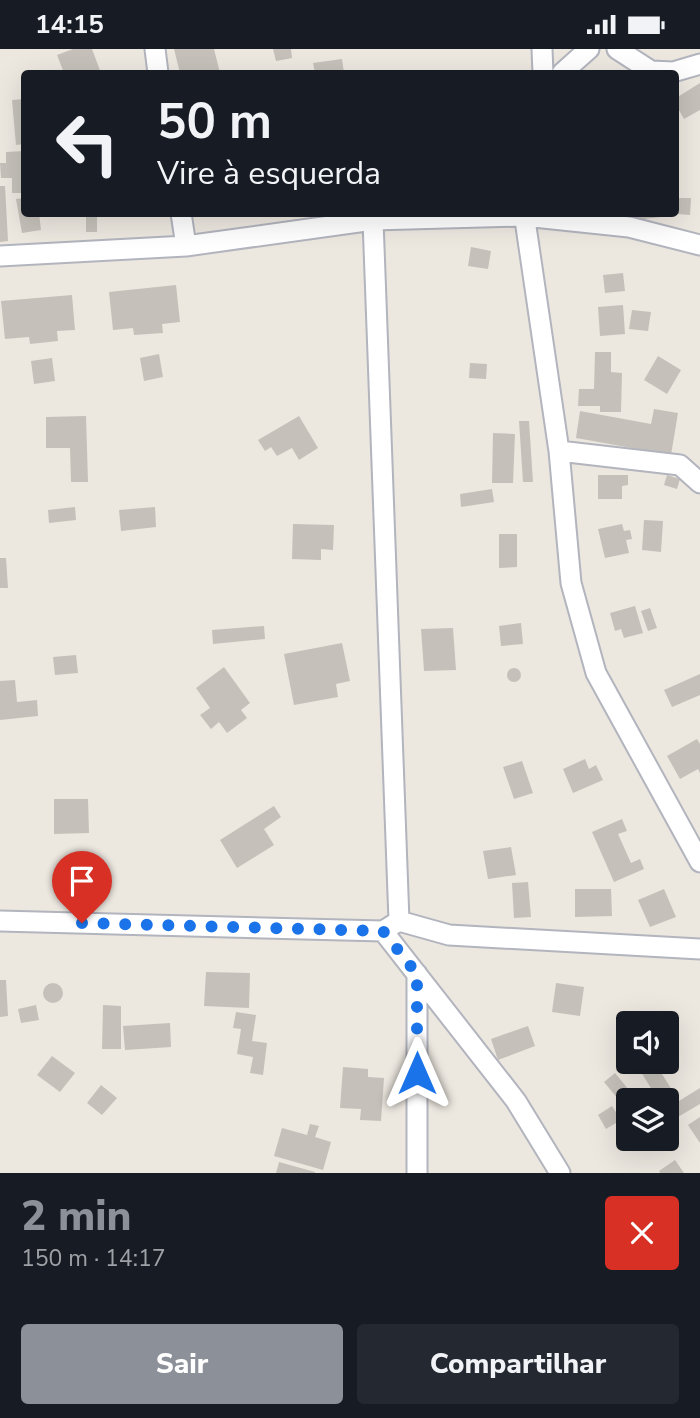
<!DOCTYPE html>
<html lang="pt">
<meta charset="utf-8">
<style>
body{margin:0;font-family:"Nunito Sans",sans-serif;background:#242831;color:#f1f3f6;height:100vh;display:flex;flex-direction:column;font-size:26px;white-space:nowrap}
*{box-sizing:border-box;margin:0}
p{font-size:23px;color:#9ea1a6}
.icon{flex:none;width:38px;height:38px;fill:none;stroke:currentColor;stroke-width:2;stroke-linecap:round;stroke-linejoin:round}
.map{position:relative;height:1124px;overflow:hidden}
.drawer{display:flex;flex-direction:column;background:#171b24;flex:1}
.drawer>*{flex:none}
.banner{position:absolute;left:21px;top:21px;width:658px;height:147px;border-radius:7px;box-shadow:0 7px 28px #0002;background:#171b24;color:#f1f3f6;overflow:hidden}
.tools{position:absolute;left:616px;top:962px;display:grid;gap:14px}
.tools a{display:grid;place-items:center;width:63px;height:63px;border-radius:7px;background:#171b24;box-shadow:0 7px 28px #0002;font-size:35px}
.pin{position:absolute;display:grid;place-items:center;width:60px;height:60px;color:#fff;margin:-72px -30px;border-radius:50% 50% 50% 0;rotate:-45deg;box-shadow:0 0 7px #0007}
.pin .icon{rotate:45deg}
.me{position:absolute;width:77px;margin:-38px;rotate:0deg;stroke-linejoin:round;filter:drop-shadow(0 0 5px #0008)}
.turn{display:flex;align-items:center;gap:24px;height:147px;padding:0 21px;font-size:32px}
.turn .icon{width:91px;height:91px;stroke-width:2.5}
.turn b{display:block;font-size:49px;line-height:60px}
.round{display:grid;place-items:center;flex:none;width:74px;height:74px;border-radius:7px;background:#242831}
.headline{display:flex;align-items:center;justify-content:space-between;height:119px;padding:0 21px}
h1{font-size:42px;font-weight:800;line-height:52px;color:#8c9099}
.action{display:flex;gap:14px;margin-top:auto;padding:14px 21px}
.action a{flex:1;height:80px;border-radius:7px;background:#8c9099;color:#fff;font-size:28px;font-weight:800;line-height:80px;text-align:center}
.action a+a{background:#242831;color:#f1f3f6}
.status{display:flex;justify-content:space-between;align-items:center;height:49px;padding:0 35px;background:#171b24;direction:ltr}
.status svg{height:19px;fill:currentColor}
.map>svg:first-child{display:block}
.building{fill:#c5c1ba}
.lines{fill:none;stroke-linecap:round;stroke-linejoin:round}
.minor-casing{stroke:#b2b4be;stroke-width:23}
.minor{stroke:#fff;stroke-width:19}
.route{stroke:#1a73e8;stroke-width:12;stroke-dasharray:0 21.6}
</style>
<div class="status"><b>14:15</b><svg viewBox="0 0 49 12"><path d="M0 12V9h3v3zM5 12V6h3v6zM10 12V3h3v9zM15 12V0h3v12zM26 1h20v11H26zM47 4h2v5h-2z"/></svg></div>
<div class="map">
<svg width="700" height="1124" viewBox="0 0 700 1124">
<rect width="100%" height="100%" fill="#ece7df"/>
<path class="building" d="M 73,0 L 92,0 L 101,24 L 64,24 L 57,6 Z
M 174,0 L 214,0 L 220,24 L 180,24 Z
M 273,0 L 291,0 L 292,9 L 276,12 Z
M 342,10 L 344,24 L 315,24 L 313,14 Z
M 700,34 L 700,61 L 684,70 L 676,56 L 676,49 Z
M 24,50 L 24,95 L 16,96 L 12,51 Z
M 24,102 L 24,144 L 12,144 L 12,129 L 1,129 L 0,114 L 6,114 L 6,103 Z
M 0,137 L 5,137 L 8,192 L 0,193 Z
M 24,149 L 24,164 L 39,164 L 41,181 L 22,184 L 16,150 Z
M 678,149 L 691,149 L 690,166 L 677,165 Z
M 86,164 L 97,164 L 97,183 L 86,183 Z
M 619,164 L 660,164 L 661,168 L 620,173 Z
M 471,198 L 491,202 L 488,220 L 468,217 Z
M 623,224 L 625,242 L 605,244 L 603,226 Z
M 176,236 L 180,273 L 162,275 L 163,284 L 134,286 L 133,279 L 113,281 L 109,243 Z
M 72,246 L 75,281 L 57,282 L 58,292 L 30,295 L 29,288 L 5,290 L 1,252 Z
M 623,256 L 625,285 L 600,287 L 598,258 Z
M 632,261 L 651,263 L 648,282 L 629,280 Z
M 595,303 L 611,303 L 611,323 L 622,324 L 621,363 L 600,363 L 600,357 L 578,357 L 579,340 L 594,340 Z
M 159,305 L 163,328 L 144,332 L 140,309 Z
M 658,307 L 681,321 L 667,345 L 644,331 Z
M 52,309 L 55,332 L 34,335 L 31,312 Z
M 470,314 L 487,315 L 486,330 L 469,329 Z
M 654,360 L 678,364 L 671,406 L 576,389 L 580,362 L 651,375 Z
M 86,367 L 88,433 L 71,433 L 70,399 L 46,399 L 46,368 Z
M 299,367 L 318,399 L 299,411 L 292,399 L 277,407 L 271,398 L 265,402 L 258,391 Z
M 519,372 L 529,372 L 533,433 L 523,433 Z
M 493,384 L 515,385 L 513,434 L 492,434 Z
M 598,426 L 628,426 L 628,436 L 622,437 L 622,450 L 598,450 Z
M 667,426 L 680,430 L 677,440 L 664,436 Z
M 492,440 L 494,453 L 461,458 L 460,445 Z
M 75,458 L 76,471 L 49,474 L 48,461 Z
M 155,458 L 156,478 L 121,482 L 119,461 Z
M 644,471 L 663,472 L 661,503 L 642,501 Z
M 293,475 L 334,476 L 333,501 L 321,500 L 321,511 L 292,510 Z
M 622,475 L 624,482 L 630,481 L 632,490 L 626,491 L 629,504 L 605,509 L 598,480 Z
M 499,485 L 517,485 L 517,518 L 499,519 Z
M 0,509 L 6,509 L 8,539 L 0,539 Z
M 635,557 L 643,584 L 624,589 L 621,580 L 615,582 L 610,564 Z
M 650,559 L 657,579 L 648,582 L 641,562 Z
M 521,574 L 523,595 L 501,597 L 499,577 Z
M 264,577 L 265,590 L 213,595 L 212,581 Z
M 453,579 L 456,621 L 424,622 L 421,580 Z
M 342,594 L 350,632 L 336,635 L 338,648 L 294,656 L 284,605 Z
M 76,606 L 78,624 L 55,626 L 53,608 Z
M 224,618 L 250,654 L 241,661 L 247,669 L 227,684 L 219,673 L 211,680 L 200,666 L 210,659 L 196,639 Z
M507 626a7 7 0 1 1 14 0a7 7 0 1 1-14 0Z
M 700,625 L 700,646 L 672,658 L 664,641 Z
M 15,631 L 17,653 L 37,651 L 38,667 L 0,671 L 0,632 Z
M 697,690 L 700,695 L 700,724 L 698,720 L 680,730 L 667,707 Z
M 585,710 L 589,720 L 596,716 L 603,731 L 573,744 L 563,720 Z
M 522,712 L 533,744 L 514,750 L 503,718 Z
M 54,750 L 88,750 L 89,784 L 54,785 Z
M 274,757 L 281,768 L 264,780 L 274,796 L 237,819 L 220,791 Z
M 622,770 L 627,782 L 618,785 L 631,814 L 640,810 L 644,820 L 614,833 L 592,783 Z
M 511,798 L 516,826 L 488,830 L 483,802 Z
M 528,833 L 531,868 L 514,869 L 512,834 Z
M 575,840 L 611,840 L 612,867 L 575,868 Z
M 664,840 L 676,868 L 650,878 L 638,851 Z
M 206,923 L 250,924 L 249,959 L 204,957 Z
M 0,931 L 6,931 L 8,967 L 0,968 Z
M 556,934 L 584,938 L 580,967 L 552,963 Z
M43 944a10 10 0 1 1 20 0a10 10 0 1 1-20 0Z
M 36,956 L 39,971 L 21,974 L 18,960 Z
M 103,956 L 121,957 L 121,1000 L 102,1000 Z
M 236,963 L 256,966 L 252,992 L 267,994 L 263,1026 L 250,1024 L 253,1008 L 237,1005 L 241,980 L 233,979 Z
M 170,974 L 171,998 L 125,1001 L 123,977 Z
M 528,977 L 535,997 L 498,1011 L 491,990 Z
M 52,1007 L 75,1024 L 60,1043 L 37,1026 Z
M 655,1014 L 679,1052 L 700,1039 L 700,1055 L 671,1072 L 667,1065 L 667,1052 L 659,1052 L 641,1023 Z
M 343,1018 L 368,1020 L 368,1028 L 384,1029 L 381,1072 L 360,1071 L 361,1060 L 340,1059 Z
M 615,1024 L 629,1041 L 618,1050 L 604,1033 Z
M 101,1036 L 117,1049 L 102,1066 L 87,1054 Z
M 612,1057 L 621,1071 L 606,1080 L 598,1066 Z
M 700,1068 L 700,1094 L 688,1076 Z
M 310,1075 L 319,1077 L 315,1088 L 331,1093 L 323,1121 L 274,1107 L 282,1079 L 307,1086 Z
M 675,1111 L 684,1124 L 660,1124 L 659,1122 Z
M 279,1113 L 315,1123 L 315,1124 L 276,1124 Z"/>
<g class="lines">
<defs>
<path id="minor" d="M 155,0 L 158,24
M 542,0 L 543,24
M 617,0 L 651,22 L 673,23 L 700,15
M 562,24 L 589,0
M 181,164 L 186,197
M 524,164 L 559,402 L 571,534 L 596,624 L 700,813
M 0,207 L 186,197 L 373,171 L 524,167 L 629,178 L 700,196
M 559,402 L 680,416 L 700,434
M 0,872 L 383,882 L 399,872 L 373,171
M 399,872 L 449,886 L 700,900
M 383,882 L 516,1052 L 560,1124
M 417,925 L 417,1124"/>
</defs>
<use href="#minor" class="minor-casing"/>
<use href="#minor" class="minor"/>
</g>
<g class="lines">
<path class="route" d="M 82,874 L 383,882 L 417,925 L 417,1024"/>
</g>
</svg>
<div class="tools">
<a><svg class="icon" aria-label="sound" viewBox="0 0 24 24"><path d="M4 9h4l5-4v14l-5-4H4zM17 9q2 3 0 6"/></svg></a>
<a><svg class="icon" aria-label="layers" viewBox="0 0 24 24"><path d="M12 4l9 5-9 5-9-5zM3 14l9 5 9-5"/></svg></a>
</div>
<div class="pin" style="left:82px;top:874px;background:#d93025"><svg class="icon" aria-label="arrive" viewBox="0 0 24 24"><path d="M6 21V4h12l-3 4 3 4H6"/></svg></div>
<svg class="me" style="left:417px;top:1024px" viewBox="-20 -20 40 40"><path d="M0-17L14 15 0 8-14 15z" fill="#1a73e8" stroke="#fff" stroke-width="4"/></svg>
<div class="banner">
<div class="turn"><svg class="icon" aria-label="left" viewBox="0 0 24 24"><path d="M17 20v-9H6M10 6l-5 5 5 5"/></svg><div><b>50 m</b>Vire à esquerda</div></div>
</div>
</div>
<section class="drawer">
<div class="headline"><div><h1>2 min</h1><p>150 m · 14:17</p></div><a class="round" style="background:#d93025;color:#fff"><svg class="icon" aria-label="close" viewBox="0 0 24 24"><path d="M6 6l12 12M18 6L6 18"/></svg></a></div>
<div class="action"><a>Sair</a><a>Compartilhar</a></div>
</section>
